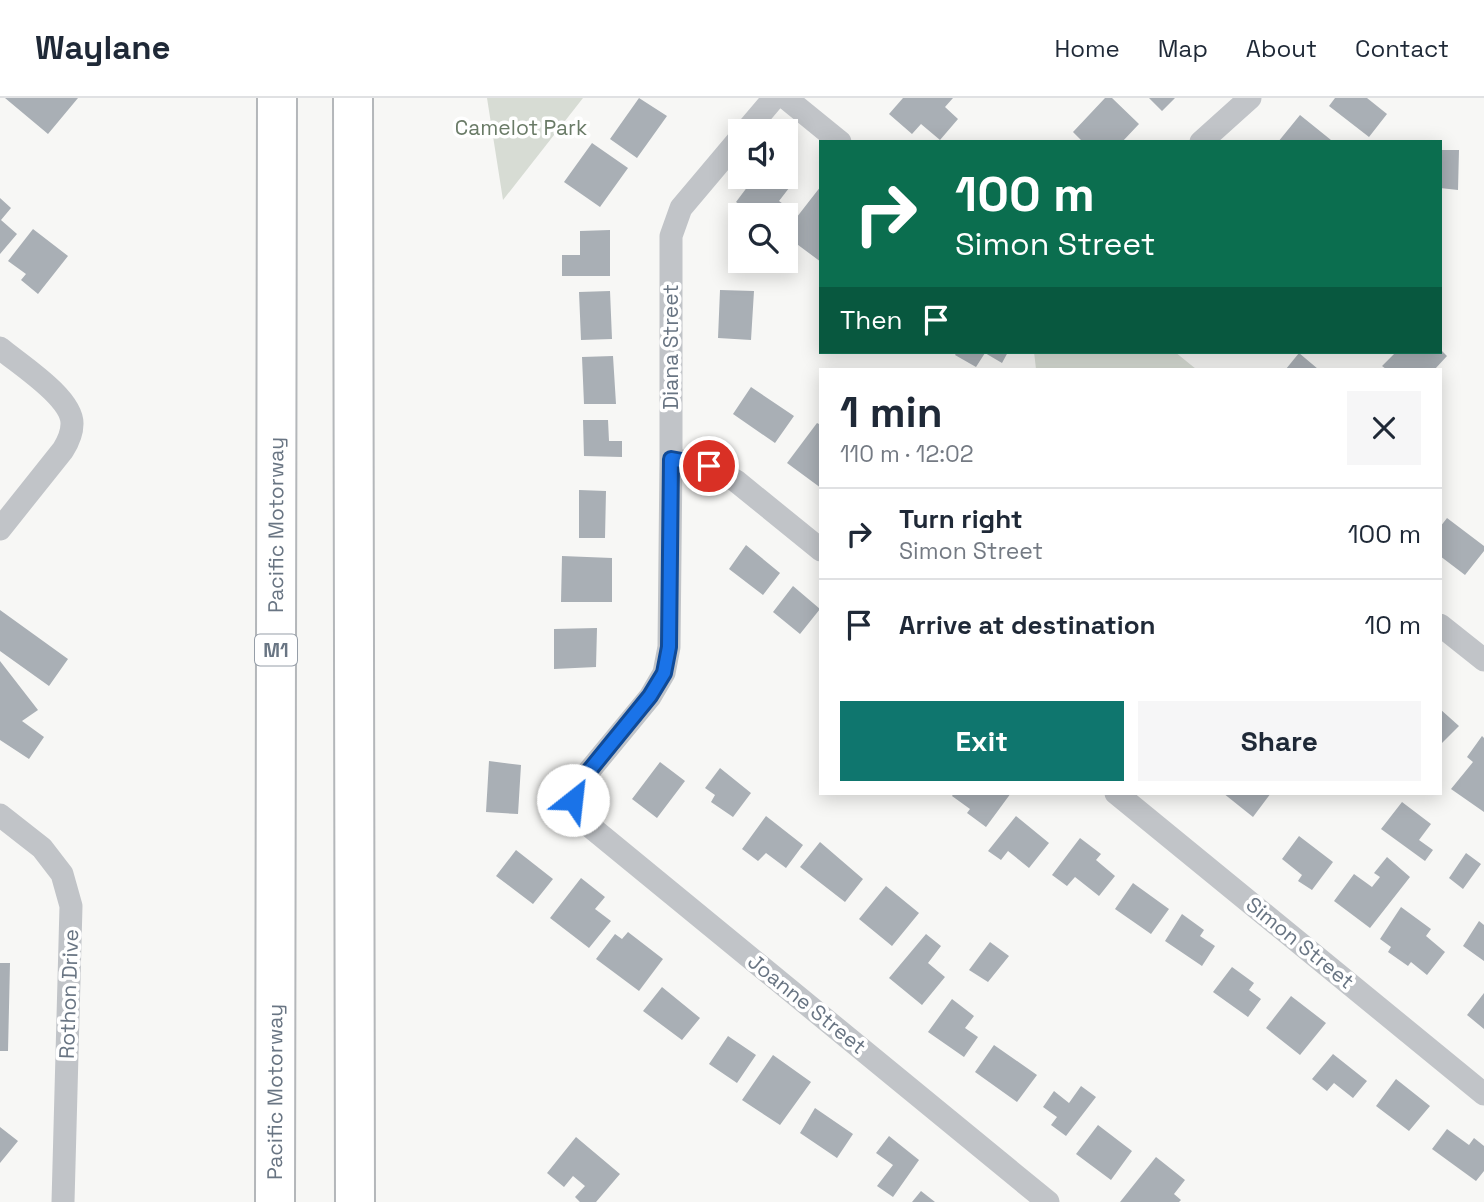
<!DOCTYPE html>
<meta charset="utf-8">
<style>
body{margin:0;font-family:"Space Grotesk",sans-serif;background:#f6f6f7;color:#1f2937;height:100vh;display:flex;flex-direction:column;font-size:26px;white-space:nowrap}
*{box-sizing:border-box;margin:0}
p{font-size:23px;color:#747a83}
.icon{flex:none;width:38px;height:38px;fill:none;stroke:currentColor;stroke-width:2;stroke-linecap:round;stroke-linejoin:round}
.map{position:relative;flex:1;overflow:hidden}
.sheet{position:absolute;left:819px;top:270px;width:623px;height:427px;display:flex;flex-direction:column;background:#fff;border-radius:0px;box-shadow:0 4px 18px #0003}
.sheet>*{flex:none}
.banner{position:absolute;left:819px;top:42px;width:623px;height:214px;border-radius:0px;box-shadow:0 4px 18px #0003;background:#0b6e4f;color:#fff;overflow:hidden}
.fabs{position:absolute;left:728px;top:21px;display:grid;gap:14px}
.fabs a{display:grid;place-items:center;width:70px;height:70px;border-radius:0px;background:#fff;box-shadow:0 4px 18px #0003;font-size:35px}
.pin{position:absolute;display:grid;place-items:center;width:60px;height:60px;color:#fff;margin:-30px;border:4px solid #fff;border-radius:50%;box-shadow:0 2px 7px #0007}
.me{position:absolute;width:77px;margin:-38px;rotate:29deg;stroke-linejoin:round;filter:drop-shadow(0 0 5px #0008)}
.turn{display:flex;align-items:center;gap:24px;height:147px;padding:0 21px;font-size:32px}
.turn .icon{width:91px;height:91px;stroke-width:2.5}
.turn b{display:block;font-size:49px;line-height:60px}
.then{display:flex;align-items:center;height:66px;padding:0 21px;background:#0003;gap:14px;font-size:26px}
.round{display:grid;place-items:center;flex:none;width:74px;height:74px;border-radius:0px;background:#f6f6f7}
.headline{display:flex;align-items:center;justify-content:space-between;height:119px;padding:0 21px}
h1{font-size:42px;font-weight:600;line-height:52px}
.cta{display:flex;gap:14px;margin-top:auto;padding:14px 21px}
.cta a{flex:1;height:80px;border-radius:0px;background:#0f766e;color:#fff;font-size:28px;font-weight:600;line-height:80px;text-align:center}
.cta a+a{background:#f6f6f7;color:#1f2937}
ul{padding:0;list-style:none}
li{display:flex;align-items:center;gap:21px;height:91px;padding:0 21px;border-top:2px solid #e0e1e3}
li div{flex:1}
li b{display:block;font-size:26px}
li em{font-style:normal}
header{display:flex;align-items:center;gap:42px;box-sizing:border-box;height:98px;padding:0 35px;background:#fff;border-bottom:2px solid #e0e1e3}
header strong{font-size:33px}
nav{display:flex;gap:38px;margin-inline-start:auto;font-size:24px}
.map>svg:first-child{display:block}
.green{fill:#d7dcd4}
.building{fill:#a9afb5}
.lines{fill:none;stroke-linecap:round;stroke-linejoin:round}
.motorway-casing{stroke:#b4b7ba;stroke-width:42}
.minor{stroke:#c1c4c8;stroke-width:23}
.motorway{stroke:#fff;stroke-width:38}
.route-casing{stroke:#114b97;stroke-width:18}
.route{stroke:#1a73e8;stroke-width:12}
.labels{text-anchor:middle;stroke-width:7;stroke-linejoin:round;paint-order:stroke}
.shield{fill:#fff;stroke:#969ea8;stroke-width:2}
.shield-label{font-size:19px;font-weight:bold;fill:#697583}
.park-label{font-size:21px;fill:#6a7b67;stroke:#fff}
.street-label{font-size:21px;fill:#697583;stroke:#fff}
</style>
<header>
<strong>Waylane</strong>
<nav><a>Home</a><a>Map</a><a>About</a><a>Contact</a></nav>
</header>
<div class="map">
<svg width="1484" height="1104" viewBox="0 0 1484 1104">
<rect width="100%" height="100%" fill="#f7f7f5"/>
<path class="green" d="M 487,0 L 583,0 L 503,102 Z
M 1034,254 L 1175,254 L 1196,271 L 1036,271 Z"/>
<path class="building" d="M 5,0 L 78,0 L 48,36 Z
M 639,0 L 667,18 L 637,60 L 610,41 Z
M 903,0 L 953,0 L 945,9 L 958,21 L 940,42 L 921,26 L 912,36 L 889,16 Z
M 1105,0 L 1112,0 L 1139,26 L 1122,44 L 1083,44 L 1073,34 Z
M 1149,0 L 1175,0 L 1162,13 Z
M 1335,0 L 1367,0 L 1387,16 L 1369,39 L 1329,8 Z
M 1300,17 L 1331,42 L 1329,44 L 1278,44 Z
M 592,45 L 628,70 L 600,109 L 564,84 Z
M 1440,52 L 1459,52 L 1458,92 L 1440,90 Z
M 786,73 L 796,81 L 779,103 L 786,108 L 779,117 L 754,117 L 736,104 L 754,80 L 758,84 L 762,79 L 786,79 Z
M 821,88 L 821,164 L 786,138 L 786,133 Z
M 0,100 L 11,110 L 1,122 L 17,136 L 0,156 Z
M 33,131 L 68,158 L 38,196 L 21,182 L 26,176 L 8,163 Z
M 610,132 L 610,178 L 562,178 L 562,157 L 580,157 L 580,133 Z
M 720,192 L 754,193 L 751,242 L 718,240 Z
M 610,193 L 612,241 L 581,242 L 579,194 Z
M 1440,251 L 1447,258 L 1435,271 L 1386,271 L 1382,268 L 1396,254 L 1440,254 Z
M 957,254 L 1008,254 L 1002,265 L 985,255 L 976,269 L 955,257 Z
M 1299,255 L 1318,271 L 1286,271 Z
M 613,258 L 616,306 L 584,306 L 582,259 Z
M 751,289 L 794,318 L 775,345 L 733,316 Z
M 583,322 L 608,322 L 609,343 L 622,343 L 622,359 L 584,358 Z
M 817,325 L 821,327 L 821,390 L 787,365 Z
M 579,392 L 606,393 L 605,440 L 579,440 Z
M 1447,420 L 1484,448 L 1484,453 L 1465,477 L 1440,458 L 1440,429 Z
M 746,447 L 780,475 L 763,497 L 729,471 Z
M 562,458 L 612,460 L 612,504 L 561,504 Z
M 793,488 L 820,511 L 800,536 L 773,514 Z
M 0,512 L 68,561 L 49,588 L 0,553 Z
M 597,530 L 596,569 L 554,571 L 554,531 Z
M 0,563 L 38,612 L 22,623 L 44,639 L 29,661 L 0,642 Z
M 1440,611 L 1459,628 L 1440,647 Z
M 1482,638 L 1484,640 L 1484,714 L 1451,691 L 1473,664 L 1467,659 Z
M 489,663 L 521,667 L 518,716 L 486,714 Z
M 660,664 L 685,683 L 657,720 L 632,701 Z
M 720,670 L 751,695 L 733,719 L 711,704 L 715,697 L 705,690 Z
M 954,695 L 1011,695 L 986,729 L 967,715 L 970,711 L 952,698 Z
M 1223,695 L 1271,695 L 1253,719 Z
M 1402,704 L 1431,726 L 1419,742 L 1433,752 L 1425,763 L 1381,731 Z
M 766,718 L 803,747 L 786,770 L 766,755 L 758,763 L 742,751 Z
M 1016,718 L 1049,745 L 1029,770 L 1008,753 L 1001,762 L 988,753 Z
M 1299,738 L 1333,764 L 1312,792 L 1298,783 L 1302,777 L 1282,761 Z
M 1080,740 L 1101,756 L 1096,762 L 1115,778 L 1099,798 L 1075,779 L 1067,788 L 1052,777 Z
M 820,744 L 863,781 L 845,804 L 800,769 Z
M 516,752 L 553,781 L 533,806 L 496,778 Z
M 1466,755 L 1481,766 L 1463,791 L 1449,780 Z
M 1387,759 L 1410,779 L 1370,830 L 1334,803 L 1354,776 L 1372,789 L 1380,779 L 1374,775 Z
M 581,780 L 605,799 L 595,811 L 611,823 L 589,850 L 550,820 Z
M 1133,785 L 1169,811 L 1151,836 L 1115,811 Z
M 886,788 L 919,815 L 892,848 L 859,821 Z
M 1401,809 L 1431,831 L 1426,838 L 1445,854 L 1427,877 L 1411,864 L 1408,868 L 1388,854 L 1391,849 L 1380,841 Z
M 1182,816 L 1204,832 L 1200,838 L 1215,848 L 1202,868 L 1165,843 Z
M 1479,823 L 1484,827 L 1484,863 L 1463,848 Z
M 628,834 L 663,861 L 639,893 L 596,861 L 615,836 L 622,841 Z
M 926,836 L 941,848 L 928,865 L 945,879 L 922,907 L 889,880 Z
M 990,844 L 1009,858 L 988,884 L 969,872 Z
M 0,865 L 10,865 L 8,953 L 0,953 Z
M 1232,869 L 1254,885 L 1249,892 L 1261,901 L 1248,919 L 1213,894 Z
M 662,889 L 700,920 L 682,942 L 643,913 Z
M 1484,895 L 1484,931 L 1467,917 Z
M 1291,898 L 1326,925 L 1300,957 L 1266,930 Z
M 952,901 L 974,918 L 965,930 L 978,939 L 964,959 L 928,934 Z
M 728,938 L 756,957 L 737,985 L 709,966 Z
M 994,947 L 1037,977 L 1017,1004 L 975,974 Z
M 1333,956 L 1367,983 L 1353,1000 L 1334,985 L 1327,993 L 1312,981 Z
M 773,957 L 811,984 L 780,1027 L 742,1002 Z
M 1396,981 L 1430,1008 L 1409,1033 L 1376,1008 Z
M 1081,988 L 1096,999 L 1066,1038 L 1051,1027 L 1057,1019 L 1043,1009 L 1054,993 L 1069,1005 Z
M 815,1010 L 853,1036 L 837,1060 L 800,1035 Z
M 1098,1027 L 1132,1053 L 1111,1082 L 1076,1056 Z
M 0,1029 L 18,1043 L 0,1065 Z
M 1447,1031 L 1469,1047 L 1474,1040 L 1484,1048 L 1484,1073 L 1476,1083 L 1432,1051 Z
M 889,1038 L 919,1062 L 893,1099 L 877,1088 L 893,1067 L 876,1055 Z
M 576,1039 L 620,1076 L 596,1104 L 580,1104 L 575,1099 L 585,1088 L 573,1078 L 564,1089 L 547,1075 Z
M 1156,1059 L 1185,1082 L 1174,1096 L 1181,1102 L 1179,1104 L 1120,1104 Z
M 921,1093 L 935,1104 L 912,1104 Z"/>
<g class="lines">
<defs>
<g id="motorway">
<path d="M 353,0 L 355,1104"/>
<path id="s1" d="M 275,1104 L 277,0"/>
</g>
</defs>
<use href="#motorway" class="motorway-casing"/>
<path class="minor" d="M 786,0 L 840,44
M 746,33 L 774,0
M 740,40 L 681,110 L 671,138 L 671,361 L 669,549 L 664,575 L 650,599 L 580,684 L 573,702 L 581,721 L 1048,1104
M 1201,44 L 1250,0
M 0,250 C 19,266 73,300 72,326 C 72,336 68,344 63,352 L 0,431
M 671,361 L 709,368 L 736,383 L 821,452
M 1440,527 L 1484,562
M 1116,695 L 1484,996
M 0,717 L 42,750 L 62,776 L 71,808 L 63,1104"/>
<use href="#motorway" class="motorway"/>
</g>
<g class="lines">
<defs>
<path id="route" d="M 573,702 L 580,684 L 650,598 L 664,575 L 669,549 L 671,361 L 709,368"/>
</defs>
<use href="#route" class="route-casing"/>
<use href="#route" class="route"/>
</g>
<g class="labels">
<rect class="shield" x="255" y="536.5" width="42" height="31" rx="5"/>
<g class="shield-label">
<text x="276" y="559">M1</text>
</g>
<g class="park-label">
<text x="521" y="37">Camelot Park</text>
</g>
<g class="street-label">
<text transform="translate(671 249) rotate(-90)" y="7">Diana Street</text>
<text dy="7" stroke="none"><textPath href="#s1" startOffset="677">Pacific Motorway</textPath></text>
<text transform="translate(1300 845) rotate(39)" y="7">Simon Street</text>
<text transform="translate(69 896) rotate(-88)" y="7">Rothon Drive</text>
<text transform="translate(807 906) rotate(39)" y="7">Joanne Street</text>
<text dy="7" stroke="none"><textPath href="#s1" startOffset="110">Pacific Motorway</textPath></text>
</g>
</g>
</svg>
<div class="fabs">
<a><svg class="icon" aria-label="sound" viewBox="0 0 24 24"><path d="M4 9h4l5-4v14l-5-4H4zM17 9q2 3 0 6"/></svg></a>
<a><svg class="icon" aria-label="search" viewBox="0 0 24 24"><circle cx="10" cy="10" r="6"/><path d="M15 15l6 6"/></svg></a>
</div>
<div class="pin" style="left:709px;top:368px;background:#d93025"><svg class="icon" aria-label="arrive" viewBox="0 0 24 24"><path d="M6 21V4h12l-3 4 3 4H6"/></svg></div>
<svg class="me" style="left:573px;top:702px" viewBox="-20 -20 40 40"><circle r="19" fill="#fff"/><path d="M0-13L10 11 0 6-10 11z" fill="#1a73e8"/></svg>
<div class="banner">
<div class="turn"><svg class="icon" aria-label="right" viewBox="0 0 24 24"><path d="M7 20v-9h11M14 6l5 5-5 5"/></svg><div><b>100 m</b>Simon Street</div></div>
<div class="then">Then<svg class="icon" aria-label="arrive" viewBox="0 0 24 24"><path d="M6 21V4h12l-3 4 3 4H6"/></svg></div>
</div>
<section class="sheet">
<div class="headline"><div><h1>1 min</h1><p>110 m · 12:02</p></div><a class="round"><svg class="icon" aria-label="close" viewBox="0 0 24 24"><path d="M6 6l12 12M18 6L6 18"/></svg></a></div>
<ul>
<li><svg class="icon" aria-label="right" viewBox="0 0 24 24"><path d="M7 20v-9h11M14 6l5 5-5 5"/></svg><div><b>Turn right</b><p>Simon Street</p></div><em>100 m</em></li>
<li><svg class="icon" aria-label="arrive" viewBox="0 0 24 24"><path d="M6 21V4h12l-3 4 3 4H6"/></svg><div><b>Arrive at destination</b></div><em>10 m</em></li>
</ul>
<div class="cta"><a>Exit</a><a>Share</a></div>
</section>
</div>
